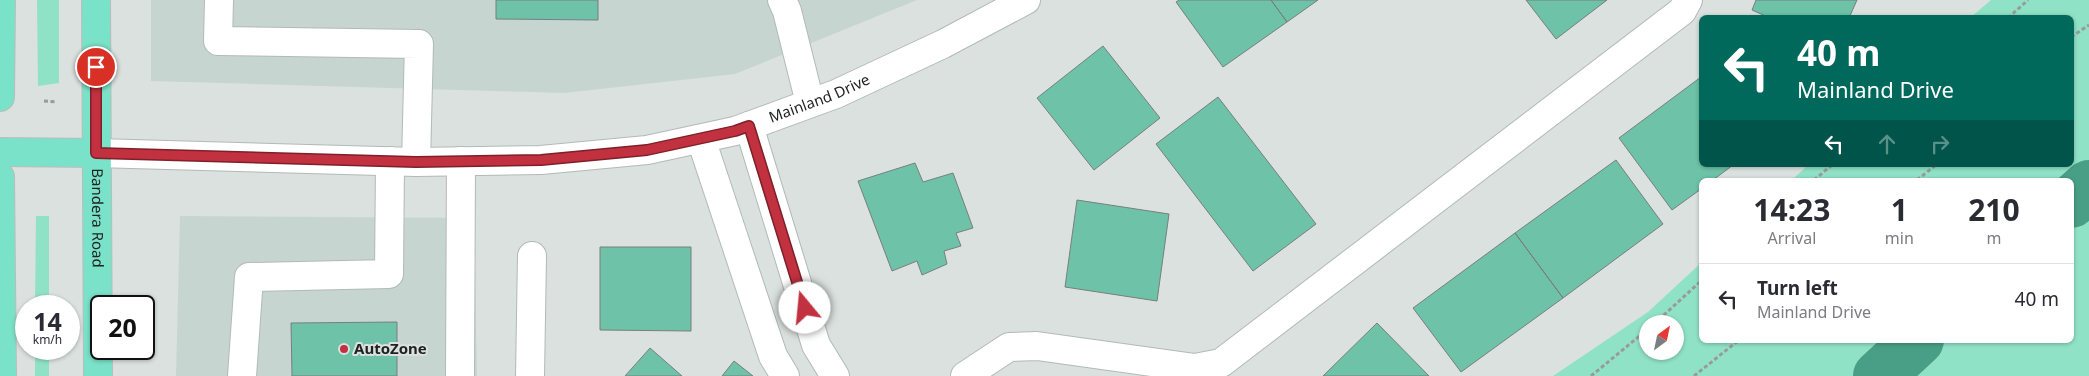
<!DOCTYPE html>
<style>
body{margin:0;font-family:"Noto Sans",sans-serif;background:#f2f2f3;color:#2b2b33;height:100vh;display:flex;flex-direction:column;font-size:19px;white-space:nowrap}
*{box-sizing:border-box;margin:0}
p{font-size:16px;color:#7c7c81}
.icon{flex:none;width:28px;height:28px;fill:none;stroke:currentColor;stroke-width:2;stroke-linecap:round;stroke-linejoin:round}
.map{position:relative;flex:1;overflow:hidden}
.panel{position:absolute;left:1699px;top:178px;width:375px;height:165px;display:flex;flex-direction:column;background:#fff;border-radius:8px;box-shadow:0 1px 4px #0004}
.panel>*{flex:none}
.top-card{position:absolute;left:1699px;top:15px;width:375px;height:152px;border-radius:8px;box-shadow:0 1px 4px #0004;background:#00695c;color:#fff;overflow:hidden}
.needle{width:32px;rotate:33deg}
.controls{position:absolute;left:1639px;top:315px;display:grid;gap:10px}
.controls a{display:grid;place-items:center;width:45px;height:45px;border-radius:50%;background:#fff;box-shadow:0 1px 4px #0004;font-size:25px}
.speed{position:absolute;left:15px;top:295px;display:flex;gap:10px;font-size:25px;font-weight:700;text-align:center}
.speed>*{display:grid;place-content:center;width:65px;height:65px;border-radius:50%;background:#fff;box-shadow:0 1px 4px #0004;line-height:1}
.speed small{font-size:12px;font-weight:400}
.speed .limit{border:2px solid #111;border-radius:8px;background:#fff;color:#111}
.pin{position:absolute;display:grid;place-items:center;width:42px;height:42px;color:#fff;margin:-21px;border:2px solid #fff;border-radius:50%;box-shadow:0 1px 5px #0007}
.me{position:absolute;width:55px;margin:-28px;rotate:343deg;stroke-linejoin:round;filter:drop-shadow(0 0 4px #0008)}
.turn{display:flex;align-items:center;gap:18px;height:105px;padding:0 15px;font-size:22px}
.turn .icon{width:65px;height:65px;stroke-width:2.5}
.turn b{display:block;font-size:35px;line-height:42px}
.lanes{display:flex;align-items:center;height:48px;padding:0 15px;background:#0003;justify-content:center;gap:25px;direction:ltr}
.lanes .off{opacity:.35}
.eta{display:flex;justify-content:space-evenly;align-items:center;height:85px;text-align:center}
.eta b{font-size:30px;font-weight:700;line-height:35px}
ul{padding:0;list-style:none}
li{display:flex;align-items:center;gap:15px;height:70px;padding:0 15px;border-top:1px solid #e1e1e2}
li div{flex:1}
li b{display:block;font-size:19px}
li em{font-style:normal}
.map>svg:first-child{display:block}
.built{fill:#c6d5d0}
.green{fill:#90e2c6;fill-rule:evenodd}
.lines{fill:none;stroke-linecap:round;stroke-linejoin:round}
.river{stroke:#499f85;stroke-width:52}
.building{fill:#6dc2a7;stroke:#787f7c}
.minor-casing{stroke:#b2bab7;stroke-width:30}
.major-casing{stroke:#bcbcbc;stroke-width:30}
.path{stroke:#979c9a;stroke-width:3;stroke-dasharray:4 2.5;stroke-linecap:butt}
.minor{stroke:#fff;stroke-width:28}
.major{stroke:#7ae2c9;stroke-width:28}
.route-casing{stroke:#7e2029;stroke-width:12}
.route{stroke:#c2313f;stroke-width:9}
.poi-dot{fill:#c2313f;stroke:#dae1de;stroke-width:2}
.labels{text-anchor:middle;stroke-width:4;stroke-linejoin:round;paint-order:stroke}
.street-label{font-size:15px;fill:#1f2120;stroke:#dae1de}
.poi-label{font-size:15px;font-weight:bold;fill:#1f2120;stroke:#dae1de;text-anchor:start}
</style>
<div class="map">
<svg width="2089" height="376" viewBox="0 0 2089 376">
<rect width="100%" height="100%" fill="#dae1de"/>
<path class="built" d="M 151,0 L 917,0 L 735,74 L 564,93 L 151,81 Z
M 180,216 L 474,218 L 477,376 L 176,376 Z"/>
<path class="green" d="M 37,0 L 59,0 L 59,83 L 38,86 Z
M 1991,0 L 2089,0 L 2089,376 L 1553,376 L 1648,312 L 1701,263 L 1701,340 L 2071,340 L 2071,180 L 1792,180 L 1808,165 L 2071,165 L 2071,18 L 1971,17 ZM 1648,324 L 1675,324 L 1675,351 L 1648,351 Z
M 36,216 L 49,216 L 49,306 L 35,306 Z
M 35,349 L 49,349 L 49,376 L 35,376 Z"/>
<g class="lines">
<path class="river" d="M 2071,202 L 2089,186
M 1879,376 L 1918,340"/>
</g>
<path class="building" d="M 496,0 L 598,0 L 598,20 L 496,19 Z
M 1179,0 L 1271,0 L 1287,22 L 1223,67 L 1176,2 Z
M 1271,0 L 1318,0 L 1287,22 Z
M 1526,0 L 1607,0 L 1556,39 Z
M 1756,0 L 1857,0 L 1849,18 L 1770,18 L 1752,10 Z
M 1103,46 L 1160,118 L 1094,170 L 1037,98 Z
M 1701,77 L 1701,165 L 1733,165 L 1713,180 L 1701,180 L 1701,189 L 1672,210 L 1619,138 Z
M 1218,97 L 1316,224 L 1253,271 L 1156,144 Z
M 1616,160 L 1663,224 L 1563,298 L 1515,233 Z
M 915,163 L 923,182 L 953,173 L 973,228 L 956,233 L 961,246 L 944,251 L 947,264 L 922,275 L 917,261 L 892,271 L 858,181 Z
M 1077,200 L 1169,214 L 1157,301 L 1065,287 Z
M 1515,233 L 1563,298 L 1461,372 L 1413,308 Z
M 600,247 L 691,247 L 691,331 L 600,330 Z
M 397,322 L 397,376 L 292,376 L 291,323 Z
M 1377,323 L 1429,376 L 1323,376 Z
M 650,348 L 682,376 L 625,376 Z
M 734,361 L 753,376 L 722,376 Z"/>
<g class="lines">
<defs>
<g id="minor">
<path d="M 219,0 L 218,41 L 419,44 L 416,162"/>
<path d="M 782,0 L 787,11 L 810,103"/>
<path d="M 749,126 L 816,345 L 835,376"/>
<path d="M 701,139 L 773,356 L 785,376"/>
<path id="s1" d="M 96,153 L 416,162 L 541,160 L 647,150 L 735,131 L 836,94 L 943,44 L 1026,0"/>
<path d="M 242,376 L 249,277 L 389,274 L 390,161"/>
<path d="M 460,376 L 461,161"/>
<path d="M 530,376 L 532,256"/>
<path d="M 965,376 L 1009,347 L 1037,346 L 1195,368 L 1221,363 L 1682,11 L 1688,0"/>
</g>
<g id="major">
<path id="s2" d="M 96,0 L 98,376"/>
<path d="M 0,97 L 1,0"/>
<path d="M 0,152 L 96,153"/>
<path d="M 0,177 L 2,376"/>
</g>
</defs>
<use href="#minor" class="minor-casing"/>
<use href="#major" class="major-casing"/>
<path class="path" d="M 2008,18 L 2028,0
M 2071,37 L 2089,25
M 44,101 L 57,102
M 1814,180 L 1832,165
M 1917,180 L 1936,165
M 1654,324 L 1701,281
M 1591,376 L 1648,329
M 1694,376 L 1739,340"/>
<use href="#minor" class="minor"/>
<use href="#major" class="major"/>
</g>
<g class="lines">
<defs>
<path id="route" d="M 96,67 L 96,153 L 416,162 L 541,160 L 647,150 L 735,131 L 749,126 L 805,308"/>
</defs>
<use href="#route" class="route-casing"/>
<use href="#route" class="route"/>
</g>
<circle class="poi-dot" cx="344" cy="349" r="5"/>
<g class="labels">
<g class="street-label">
<text dy="5" stroke="none"><textPath href="#s1" startOffset="732">Mainland Drive</textPath></text>
<text dy="5" stroke="none"><textPath href="#s2" startOffset="218">Bandera Road</textPath></text>
</g>
<g class="poi-label">
<text x="354" y="354">AutoZone</text>
</g>
</g>
</svg>
<div class="controls">
<a><svg class="needle" viewBox="-14 -14 28 28"><path d="M0-13l5 13h-10z" fill="#e53935"/><path d="M0 13l5-13h-10z" fill="#7c7c81"/></svg></a>
</div>
<div class="speed"><div>14<small>km/h</small></div><div class="limit">20</div></div>
<div class="pin" style="left:96px;top:67px;background:#d93025"><svg class="icon" aria-label="arrive" viewBox="0 0 24 24"><path d="M6 21V4h12l-3 4 3 4H6"/></svg></div>
<svg class="me" style="left:805px;top:308px" viewBox="-20 -20 40 40"><circle r="19" fill="#fff"/><path d="M0-13L10 11 0 6-10 11z" fill="#c2313f"/></svg>
<div class="top-card">
<div class="turn"><svg class="icon" aria-label="left" viewBox="0 0 24 24"><path d="M17 20v-9H6M10 6l-5 5 5 5"/></svg><div><b>40 m</b>Mainland Drive</div></div>
<div class="lanes"><svg class="icon" aria-label="left" viewBox="0 0 24 24"><path d="M17 20v-9H6M10 6l-5 5 5 5"/></svg><svg class="icon off" aria-label="ahead" viewBox="0 0 24 24"><path d="M12 20V5M6 11l6-6 6 6"/></svg><svg class="icon off" aria-label="right" viewBox="0 0 24 24"><path d="M7 20v-9h11M14 6l5 5-5 5"/></svg></div>
</div>
<section class="panel">
<div class="eta">
<div><b>14:23</b><p>Arrival</p></div>
<div><b>1</b><p>min</p></div>
<div><b>210</b><p>m</p></div>
</div>
<ul>
<li><svg class="icon" aria-label="left" viewBox="0 0 24 24"><path d="M17 20v-9H6M10 6l-5 5 5 5"/></svg><div><b>Turn left</b><p>Mainland Drive</p></div><em>40 m</em></li>
</ul>
</section>
</div>
